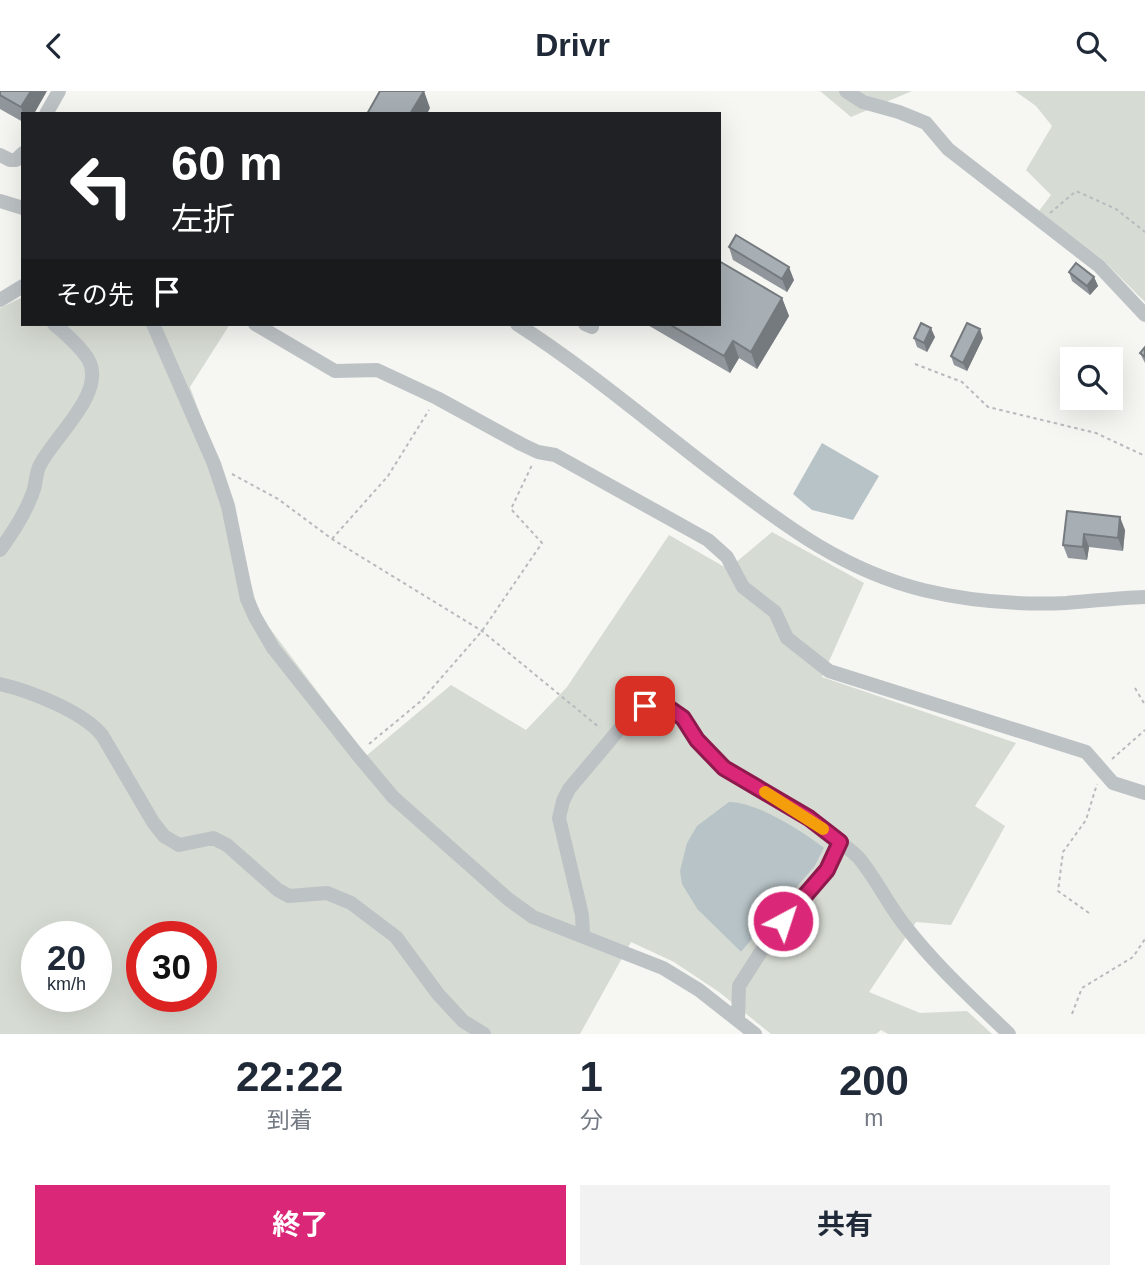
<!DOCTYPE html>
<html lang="ja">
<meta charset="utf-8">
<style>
body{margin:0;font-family:Arial,"Noto Sans JP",sans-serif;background:#f2f2f3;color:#1f2937;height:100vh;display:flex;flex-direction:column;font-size:26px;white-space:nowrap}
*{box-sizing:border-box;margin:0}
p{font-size:23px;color:#747a83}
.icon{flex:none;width:38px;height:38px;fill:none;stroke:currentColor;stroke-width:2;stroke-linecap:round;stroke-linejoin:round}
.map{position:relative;height:943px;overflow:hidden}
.panel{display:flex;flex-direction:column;background:#fff;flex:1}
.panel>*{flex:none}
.banner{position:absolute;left:21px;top:21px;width:700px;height:214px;border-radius:0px;box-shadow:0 7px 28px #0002;background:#202124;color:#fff;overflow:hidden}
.fabs{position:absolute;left:1060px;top:256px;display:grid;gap:14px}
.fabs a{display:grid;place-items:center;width:63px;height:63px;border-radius:0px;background:#fff;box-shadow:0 7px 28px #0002;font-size:35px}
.speed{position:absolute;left:21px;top:830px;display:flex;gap:14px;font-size:35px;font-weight:700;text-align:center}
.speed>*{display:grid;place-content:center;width:91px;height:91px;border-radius:50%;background:#fff;box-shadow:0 7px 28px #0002;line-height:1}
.speed small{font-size:18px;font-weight:400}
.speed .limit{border:10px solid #d22;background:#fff;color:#111}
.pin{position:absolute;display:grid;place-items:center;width:60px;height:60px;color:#fff;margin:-30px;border-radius:14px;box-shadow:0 4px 10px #0006}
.me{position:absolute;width:77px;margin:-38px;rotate:40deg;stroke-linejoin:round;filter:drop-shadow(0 0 5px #0008)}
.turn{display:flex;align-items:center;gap:24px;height:147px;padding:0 35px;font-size:32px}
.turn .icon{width:91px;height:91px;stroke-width:2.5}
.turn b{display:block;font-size:49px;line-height:60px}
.then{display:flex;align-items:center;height:66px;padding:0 35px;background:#0003;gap:14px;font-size:26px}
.eta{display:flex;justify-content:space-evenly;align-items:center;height:119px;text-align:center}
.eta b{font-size:42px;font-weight:700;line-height:49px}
.primary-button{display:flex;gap:14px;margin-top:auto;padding:14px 35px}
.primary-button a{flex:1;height:80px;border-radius:0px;background:#db2777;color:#fff;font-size:28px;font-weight:700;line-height:80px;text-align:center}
.primary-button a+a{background:#f2f2f3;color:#1f2937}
header{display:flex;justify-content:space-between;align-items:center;height:91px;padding:0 35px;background:#fff;font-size:32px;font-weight:700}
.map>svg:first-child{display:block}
.green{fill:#d6dbd3;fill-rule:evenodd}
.water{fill:#b7c3c7}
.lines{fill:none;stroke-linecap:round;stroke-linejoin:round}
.path{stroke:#b8bbbd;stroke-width:2;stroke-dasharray:3.5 3.5;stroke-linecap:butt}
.minor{stroke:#bdc2c5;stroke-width:14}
.wall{fill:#90969b}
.shaded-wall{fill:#757a7e}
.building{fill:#a7afb4;stroke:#757a7e;stroke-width:2}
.route-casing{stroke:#8e194d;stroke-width:18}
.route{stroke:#db2777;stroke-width:12}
.slow{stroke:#f59e0b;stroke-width:12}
</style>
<header><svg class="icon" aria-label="back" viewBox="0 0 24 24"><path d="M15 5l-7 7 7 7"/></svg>Drivr<svg class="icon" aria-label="search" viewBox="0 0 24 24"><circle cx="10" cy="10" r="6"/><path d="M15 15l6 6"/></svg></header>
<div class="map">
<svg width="1145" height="943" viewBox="0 0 1145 943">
<rect width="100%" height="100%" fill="#f6f6f3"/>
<path class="green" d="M 820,0 L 912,0 L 851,26 Z
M 1015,0 L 1145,0 L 1145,211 L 1103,169 L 1039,120 L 1051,104 L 1026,79 L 1052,35 L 1036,15 Z
M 23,206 L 23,233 L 230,233 L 190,296 L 224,388 L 259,523 L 366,665 L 451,594 L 526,639 L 567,596 L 669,444 L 728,478 L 772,441 L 864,492 L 822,586 L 1016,652 L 975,715 L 1005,735 L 951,834 L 916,831 L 869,901 L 920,922 L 967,920 L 992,943 L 888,943 L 881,939 L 876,943 L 771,943 L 719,901 L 674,871 L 631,851 L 580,943 L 0,943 L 0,217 ZM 824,757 L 815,775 L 741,861 L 698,819 ZM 37,845 L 96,845 L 96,905 L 37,905 ZM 142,845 L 201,845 L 201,905 L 142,905 Z"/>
<path class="water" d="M 822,352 L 879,385 L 853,429 L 812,419 L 793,403 Z
M 729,711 C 757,711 802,740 824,757 L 815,775 L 741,861 L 698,819 L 682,793 L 680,780 L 687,752 L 697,735 Z"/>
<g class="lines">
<path class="path" d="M 1050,122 L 1076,100 L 1116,118 L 1145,141
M 915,273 L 962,291 L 988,316 L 1096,342 L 1145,365
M 232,383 L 278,408 L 332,448 L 482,540 L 600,637
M 332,448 L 388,385 L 429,319
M 1135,597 L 1145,614
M 369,653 L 421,610 L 482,540 L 542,452 L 511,418 L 532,374
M 1112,668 L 1145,639
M 1089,822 L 1058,800 L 1063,761 L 1086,729 L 1097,693
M 1072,923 L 1082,897 L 1133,866 L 1145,848"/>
<path class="minor" d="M 846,0 L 863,11 L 899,21 L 926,32 L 948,58 L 1099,175 L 1145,224
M 46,23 L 59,0
M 0,64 L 10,69 L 16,69 L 23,62
M 0,110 L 23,117
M 0,209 L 23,195
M 153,233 L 214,373 L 228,415 L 247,508 L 255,526 L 273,557 L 357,663 L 393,706 L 508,808 L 533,826 L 663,877 L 699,899 L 755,943
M 255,233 L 335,280 L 377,279 L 437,307 L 521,353 L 538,361 L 555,364 L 708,449 L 727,466 L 743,496 L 775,521 L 787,547 L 829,580 L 1086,661 L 1113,692 L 1145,702
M 517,233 C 590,280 656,337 725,389 C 788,437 844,479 923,499 C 969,510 1019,514 1066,512 C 1092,510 1118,507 1145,506
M 585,233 L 592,236
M 0,459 C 14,440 27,420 34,398 C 36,391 36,383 39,376 C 51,348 108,302 88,268 C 80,255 66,243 54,233
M 0,593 C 30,600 82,620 102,644 L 153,731 L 164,745 L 179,754 L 213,747 L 227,754 L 278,799 L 289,805 L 327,802 L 351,812 L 396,846 L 438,903 L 463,930 L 484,943
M 583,845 L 582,824 L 559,727 L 563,710 L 569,698 L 633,622 C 680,595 695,655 725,678 C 760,703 799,719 833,746 C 841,752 851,759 858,766 C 876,787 888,814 906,836 C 936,875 974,909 1009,943
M 738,928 L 739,895 L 769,848 L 827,779 L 840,751"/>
</g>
<path class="wall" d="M 0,0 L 34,23 L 23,23 L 23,31 L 0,18 Z
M 729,156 L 794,189 L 787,201 L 733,169 Z
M 1069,181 L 1094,186 L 1098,195 L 1090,204 L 1072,190 Z
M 782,207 L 789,225 L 757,278 L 739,267 L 730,282 L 646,233 L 719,233 Z
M 935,246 L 927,261 L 917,256 L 914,247 Z
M 983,247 L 967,280 L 954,274 L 951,265 Z
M 1145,256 L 1145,272 L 1140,262 Z
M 1067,420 L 1125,439 L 1123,460 L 1089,456 L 1087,469 L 1068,467 L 1063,454 Z"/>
<path class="shaded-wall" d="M 31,0 L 47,0 L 34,23 L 23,23 L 21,16 Z
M 424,0 L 430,17 L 427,23 L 410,23 Z
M 789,176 L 794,189 L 787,201 L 782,188 Z
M 1094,186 L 1098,195 L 1090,204 L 1087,195 Z
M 782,207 L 789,225 L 757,278 L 751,261 Z
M 931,237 L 935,246 L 927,261 L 924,252 Z
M 980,238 L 983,247 L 967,280 L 963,272 Z
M 733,250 L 739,267 L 730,282 L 724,265 Z
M 1120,426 L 1125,439 L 1123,460 L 1118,447 Z
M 1084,443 L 1089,456 L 1087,469 L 1083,456 Z"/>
<path class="building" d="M 0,0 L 31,0 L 21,16 L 0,4 Z
M 380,0 L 424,0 L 410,23 L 367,23 Z
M 736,144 L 789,176 L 782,188 L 729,156 Z
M 719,170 L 782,207 L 751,261 L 733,250 L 724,265 L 669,233 L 719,233 Z
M 1076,172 L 1094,186 L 1087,195 L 1069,181 Z
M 921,232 L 931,237 L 924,252 L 914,247 Z
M 967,232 L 980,238 L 963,272 L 951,265 Z
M 1145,256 L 1145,266 L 1140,262 Z
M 1067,420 L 1120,426 L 1118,447 L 1084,443 L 1083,456 L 1063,454 Z"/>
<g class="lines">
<defs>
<path id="route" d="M 645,615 L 667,616 L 683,627 L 697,649 L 724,677 L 809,727 L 840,751 L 827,779 L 783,830"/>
</defs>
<use href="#route" class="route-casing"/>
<use href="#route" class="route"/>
<path class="slow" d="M 765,701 L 823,738"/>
</g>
</svg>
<div class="fabs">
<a><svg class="icon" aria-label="search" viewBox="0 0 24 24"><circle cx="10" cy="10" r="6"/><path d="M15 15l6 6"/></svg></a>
</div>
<div class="speed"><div>20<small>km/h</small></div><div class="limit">30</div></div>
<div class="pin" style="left:645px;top:615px;background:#d93025"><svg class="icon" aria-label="arrive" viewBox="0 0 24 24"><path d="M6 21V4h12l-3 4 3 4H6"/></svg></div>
<svg class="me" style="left:783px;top:830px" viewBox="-20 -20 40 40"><circle r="17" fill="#db2777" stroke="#fff" stroke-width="3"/><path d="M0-11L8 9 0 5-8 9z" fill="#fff"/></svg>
<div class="banner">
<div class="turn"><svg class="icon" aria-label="left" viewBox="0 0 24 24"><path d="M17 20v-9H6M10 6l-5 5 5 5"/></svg><div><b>60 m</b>左折</div></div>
<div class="then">その先<svg class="icon" aria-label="arrive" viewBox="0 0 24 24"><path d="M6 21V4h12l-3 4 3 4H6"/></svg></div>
</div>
</div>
<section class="panel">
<div class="eta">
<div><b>22:22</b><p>到着</p></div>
<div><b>1</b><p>分</p></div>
<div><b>200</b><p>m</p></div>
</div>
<div class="primary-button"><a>終了</a><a>共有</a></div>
</section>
